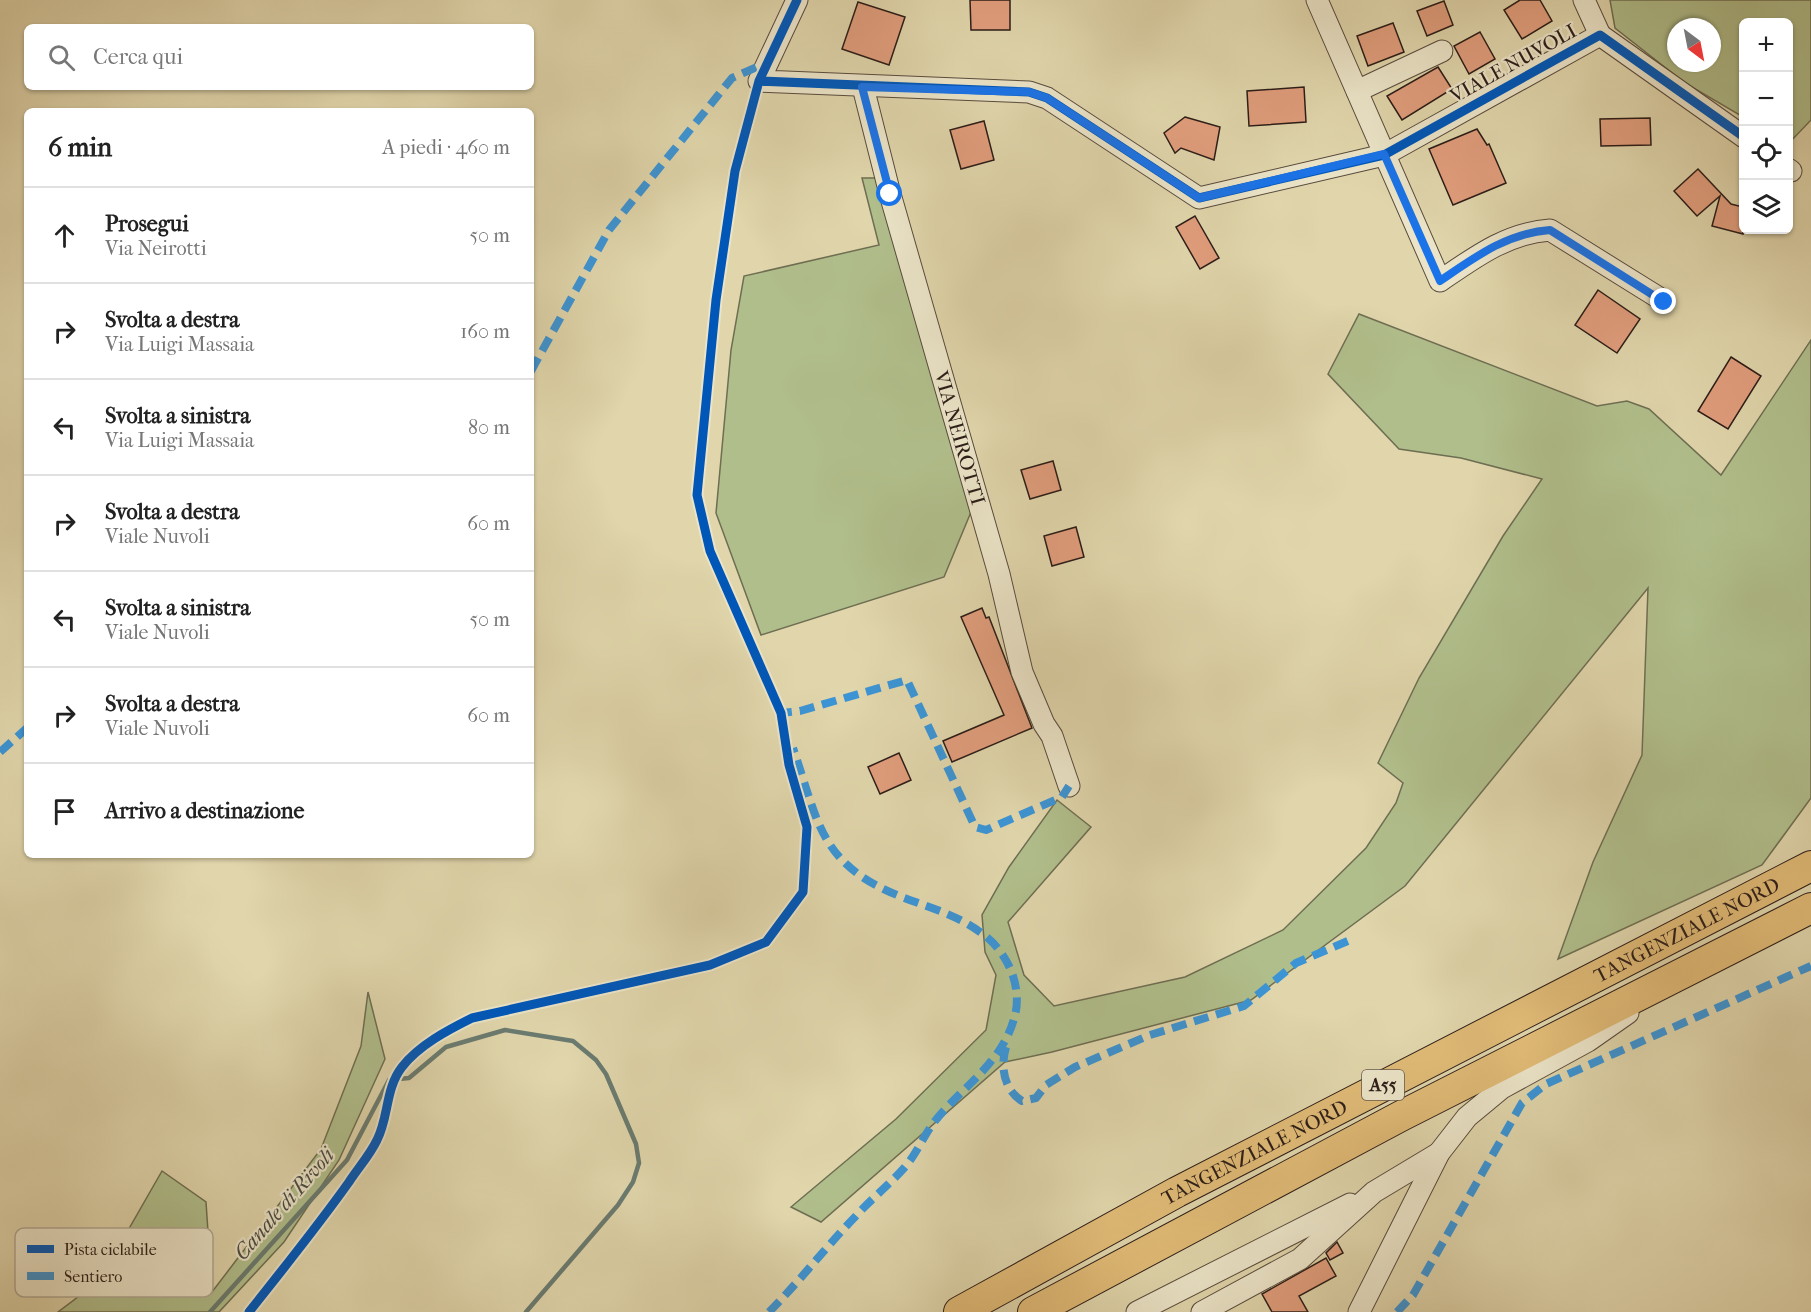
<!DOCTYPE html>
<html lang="it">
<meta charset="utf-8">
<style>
:root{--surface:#fff;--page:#f2f2f2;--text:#222;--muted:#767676;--line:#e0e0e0}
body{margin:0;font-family:"IM FELL French Canon",serif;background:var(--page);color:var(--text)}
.controls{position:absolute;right:18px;top:18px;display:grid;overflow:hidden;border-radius:9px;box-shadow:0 2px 4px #0004}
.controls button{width:54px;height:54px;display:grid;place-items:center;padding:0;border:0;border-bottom:2px solid var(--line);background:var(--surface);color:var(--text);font:30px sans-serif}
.compass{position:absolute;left:1667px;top:18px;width:54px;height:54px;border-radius:50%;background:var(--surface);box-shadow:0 2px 4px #0004;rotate:148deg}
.stop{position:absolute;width:18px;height:18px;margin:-14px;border:4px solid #1a73e8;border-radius:50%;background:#fff}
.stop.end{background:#1a73e8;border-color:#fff;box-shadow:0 2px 6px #0008}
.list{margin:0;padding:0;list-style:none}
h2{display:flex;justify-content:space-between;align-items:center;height:78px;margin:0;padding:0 24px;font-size:26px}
h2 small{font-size:20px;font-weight:400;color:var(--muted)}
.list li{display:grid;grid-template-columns:39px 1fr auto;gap:18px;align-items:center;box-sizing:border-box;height:96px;padding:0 24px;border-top:2px solid var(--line)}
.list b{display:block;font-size:22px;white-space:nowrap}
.list p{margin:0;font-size:20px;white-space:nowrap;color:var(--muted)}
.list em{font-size:20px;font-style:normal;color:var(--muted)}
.icon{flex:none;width:33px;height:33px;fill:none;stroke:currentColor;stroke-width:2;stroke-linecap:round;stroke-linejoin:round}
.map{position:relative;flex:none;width:1811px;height:1312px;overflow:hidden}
.search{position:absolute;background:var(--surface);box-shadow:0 2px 4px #0004;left:24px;top:24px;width:510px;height:66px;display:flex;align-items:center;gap:15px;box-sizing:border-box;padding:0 21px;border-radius:9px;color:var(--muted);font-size:22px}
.panel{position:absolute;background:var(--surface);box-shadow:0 2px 4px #0004;left:24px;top:108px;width:510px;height:750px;border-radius:9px}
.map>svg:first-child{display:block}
.green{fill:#b0be8b;stroke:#6e6e52;stroke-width:1.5;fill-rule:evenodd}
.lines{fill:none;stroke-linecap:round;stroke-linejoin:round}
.stream{stroke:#6a7b70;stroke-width:4.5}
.building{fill:#e09d7c;stroke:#2b1d18;stroke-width:1.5}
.minor-casing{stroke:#584b3d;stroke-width:23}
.highway-casing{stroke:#2b1d18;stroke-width:32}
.minor{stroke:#ebe4c8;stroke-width:21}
.highway{stroke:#e0ba76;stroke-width:30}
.quiet{stroke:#3c94d4;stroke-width:8;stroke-dasharray:15 8;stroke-linecap:butt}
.cycleway-casing{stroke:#ebe4c8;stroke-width:13}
.cycleway{stroke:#0057b8;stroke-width:9}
.route{stroke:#1a73e8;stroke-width:8}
.labels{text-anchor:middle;stroke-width:4.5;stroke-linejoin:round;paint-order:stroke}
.shield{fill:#ebe4c8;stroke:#65594d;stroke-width:1.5}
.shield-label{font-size:18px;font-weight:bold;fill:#2b1d18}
.street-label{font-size:20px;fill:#2b1d18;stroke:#ebe4c8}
.water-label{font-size:21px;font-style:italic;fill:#4a4c44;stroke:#ebe4c8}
.key{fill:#ebe4c8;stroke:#b1a893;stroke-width:1.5}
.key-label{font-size:16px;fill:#2b1d18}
</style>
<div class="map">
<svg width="1811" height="1312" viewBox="0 0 1811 1312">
<rect width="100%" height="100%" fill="#e0d5ab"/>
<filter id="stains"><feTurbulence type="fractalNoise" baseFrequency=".00333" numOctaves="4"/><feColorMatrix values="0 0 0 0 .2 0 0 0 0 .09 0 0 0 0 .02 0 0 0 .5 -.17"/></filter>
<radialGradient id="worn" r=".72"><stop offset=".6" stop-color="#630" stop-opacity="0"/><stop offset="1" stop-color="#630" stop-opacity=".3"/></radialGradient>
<path class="green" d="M1610,0H1811V120L1789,143L1788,22H1744L1743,117L1685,83L1615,28ZM1676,27H1712V63H1676Z
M862,178H878L971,512L944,577L761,635L716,513L731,350L744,276L879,245Z
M1359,314L1597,406L1627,401L1649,409L1721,475L1811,340V798L1762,865L1558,959L1593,862L1642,755L1648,588L1405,886L1251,1000L1052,1052L1005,1062L821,1222L791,1207L896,1119L986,1030L996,975L985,952L982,915L1009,867L1057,800L1091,827L1008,922L1024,975L1054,1006L1185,977L1283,930L1366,848L1396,803L1403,783L1378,763L1419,678L1503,536L1542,479L1461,458L1399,449L1328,374Z
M368,992L385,1059L339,1160L284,1242L219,1312H58L99,1281L162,1171L206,1202L212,1292L321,1149L361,1046Z"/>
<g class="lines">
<path class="stream" d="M210,1312L347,1160L389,1080L409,1078L446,1047L505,1030L573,1041L596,1060L606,1074L636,1144L639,1163L633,1182L618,1205L526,1312"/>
</g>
<path class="building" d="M970,0H1010V30H971Z
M1520,0H1540L1552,21L1522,39L1504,10Z
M1444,1L1453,25L1427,36L1417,11Z
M858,2L905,17L889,65L842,49Z
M1393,23L1404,52L1368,66L1357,36Z
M1480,32L1495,59L1469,74L1454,46Z
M1438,67L1452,89L1402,120L1387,96Z
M1304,87L1306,122L1249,126L1247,91Z
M1185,117L1220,127L1214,160L1181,148L1175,153L1164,133Z
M1650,118L1651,145L1601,146L1600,119Z
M984,121L994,160L961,169L950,130Z
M1477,129L1487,145L1489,144L1506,183L1453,205L1429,149Z
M1698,169L1731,204L1743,207V234L1712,226L1720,196L1697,216L1674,191Z
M1195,216L1219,258L1200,269L1176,227Z
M1598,290L1640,319L1617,353L1575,325Z
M1731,357L1761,376L1728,429L1698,411Z
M1053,461L1061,490L1030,499L1021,470Z
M1076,527L1084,557L1052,566L1044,536Z
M982,608L986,618L989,617L1032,728L952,762L943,741L1004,715L961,617Z
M899,753L911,780L880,794L868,767Z
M1337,1242L1343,1253L1330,1260L1326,1253Z
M1326,1258L1336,1276L1299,1296L1308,1312H1272L1262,1294Z"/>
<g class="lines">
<g class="minor-casing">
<g id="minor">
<path d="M797,0L759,81L1029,92L1047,98L1199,198L1384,155L1600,35L1744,137"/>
<path d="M1317,0L1440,281C1475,257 1507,233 1550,230L1664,301"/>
<path d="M1584,0L1600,35"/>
<path id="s1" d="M863,87L890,194L999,574L1022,672L1044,724L1052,736L1069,786"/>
<path d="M1357,91L1442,51"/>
<path d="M1788,169L1791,171"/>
<path d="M1137,1312L1350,1204"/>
<path d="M1202,1312L1300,1259L1374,1192L1439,1153"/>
<path d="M1359,1312L1439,1153L1467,1117L1502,1088L1588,1041L1628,1013"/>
</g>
</g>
<g class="highway-casing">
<g id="highway">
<path id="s2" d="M959,1312L1177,1192L1811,866"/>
<path d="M1033,1312L1401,1116L1811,908"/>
</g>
</g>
<use href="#minor" class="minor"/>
<use href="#highway" class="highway"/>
<path class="quiet" d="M531,371L609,230L732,78L768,62
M782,717L781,713L800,711L907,680L975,827L986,830L1062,797L1069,786
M0,752L27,728
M1006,1047C1000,1067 1004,1090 1022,1101L1036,1098L1046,1085L1075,1067L1150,1035L1244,1006L1296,963L1350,940
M769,1312C799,1282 825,1248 854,1218C870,1200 889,1185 905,1167C917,1153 924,1135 935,1121C963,1086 1001,1064 1014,1019C1024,987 1007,950 980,932C957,915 928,907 902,897C820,865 819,824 793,748
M1397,1312L1413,1295L1522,1103L1546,1084L1811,966"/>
<g class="cycleway-casing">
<path id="cycleway" d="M759,81L1029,92L1047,98L1199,198L1384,155L1600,35L1744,137
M249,1312C283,1269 317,1227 349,1182C358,1168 370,1155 377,1140C389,1117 385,1089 402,1067C419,1045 448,1030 472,1018L710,965L766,942L803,892L807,827L789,765L781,713L710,551L697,495L716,300L735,171L759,81L797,0"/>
</g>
<use href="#cycleway" class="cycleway"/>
</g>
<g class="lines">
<path class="route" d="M890,194L862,87L1029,92L1047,98L1199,198L1384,154L1440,281C1475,257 1507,233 1550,230L1664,302"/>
</g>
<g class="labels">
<rect class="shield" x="1362" y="1070" width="42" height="30" rx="4.5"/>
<g class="shield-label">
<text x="1383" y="1091">A55</text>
</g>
<g class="street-label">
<text transform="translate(1513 63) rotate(-29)" y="7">VIALE NUVOLI</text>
<text dy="7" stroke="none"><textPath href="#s1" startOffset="364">VIA NEIROTTI</textPath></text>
<text dy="7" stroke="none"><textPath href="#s2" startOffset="822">TANGENZIALE NORD</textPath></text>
<text dy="7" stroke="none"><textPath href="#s2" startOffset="336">TANGENZIALE NORD</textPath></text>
</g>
<g class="water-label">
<text transform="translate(284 1204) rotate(-49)" y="7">Canale di Rivoli</text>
</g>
</g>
<rect x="15" y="1228" width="198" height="69" rx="9" class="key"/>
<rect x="27" y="1245" width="27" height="8" fill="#0057b8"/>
<rect x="27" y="1272" width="27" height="8" fill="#3c94d4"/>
<g class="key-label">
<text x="64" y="1255">Pista ciclabile</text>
<text x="64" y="1282">Sentiero</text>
</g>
<rect width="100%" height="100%" filter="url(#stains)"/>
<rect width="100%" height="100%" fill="url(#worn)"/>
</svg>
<div class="controls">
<button>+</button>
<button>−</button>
<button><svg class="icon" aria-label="locate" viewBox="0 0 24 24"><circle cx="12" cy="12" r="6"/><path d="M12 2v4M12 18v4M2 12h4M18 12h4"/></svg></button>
<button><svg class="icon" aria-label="layers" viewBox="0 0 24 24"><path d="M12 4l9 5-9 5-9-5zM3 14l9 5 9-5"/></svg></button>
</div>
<svg class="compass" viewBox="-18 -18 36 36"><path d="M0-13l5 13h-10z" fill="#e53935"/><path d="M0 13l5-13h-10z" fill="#767676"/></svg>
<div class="stop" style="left:890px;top:194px"></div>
<div class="stop end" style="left:1664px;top:302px"></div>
<div class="search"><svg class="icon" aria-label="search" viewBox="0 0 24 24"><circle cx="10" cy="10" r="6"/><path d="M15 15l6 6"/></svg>Cerca qui</div>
<section class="panel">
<h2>6 min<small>A piedi · 460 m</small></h2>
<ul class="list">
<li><svg class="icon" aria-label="ahead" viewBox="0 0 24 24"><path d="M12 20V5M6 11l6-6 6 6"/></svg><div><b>Prosegui</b><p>Via Neirotti</p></div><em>50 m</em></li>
<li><svg class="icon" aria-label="right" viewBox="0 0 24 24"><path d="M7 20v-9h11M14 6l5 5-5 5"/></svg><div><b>Svolta a destra</b><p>Via Luigi Massaia</p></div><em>160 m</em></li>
<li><svg class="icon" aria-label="left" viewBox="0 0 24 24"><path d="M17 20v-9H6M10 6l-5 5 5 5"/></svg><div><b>Svolta a sinistra</b><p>Via Luigi Massaia</p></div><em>80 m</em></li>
<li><svg class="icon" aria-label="right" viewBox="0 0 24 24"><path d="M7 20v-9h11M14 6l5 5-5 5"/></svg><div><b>Svolta a destra</b><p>Viale Nuvoli</p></div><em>60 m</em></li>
<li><svg class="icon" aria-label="left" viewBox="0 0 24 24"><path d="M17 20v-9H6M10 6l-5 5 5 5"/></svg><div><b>Svolta a sinistra</b><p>Viale Nuvoli</p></div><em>50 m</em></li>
<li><svg class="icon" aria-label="right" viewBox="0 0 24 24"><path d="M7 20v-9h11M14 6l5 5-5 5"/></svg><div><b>Svolta a destra</b><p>Viale Nuvoli</p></div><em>60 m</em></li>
<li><svg class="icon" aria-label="arrive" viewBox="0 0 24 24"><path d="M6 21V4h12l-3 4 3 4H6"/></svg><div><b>Arrivo a destinazione</b></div></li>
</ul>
</section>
</div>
